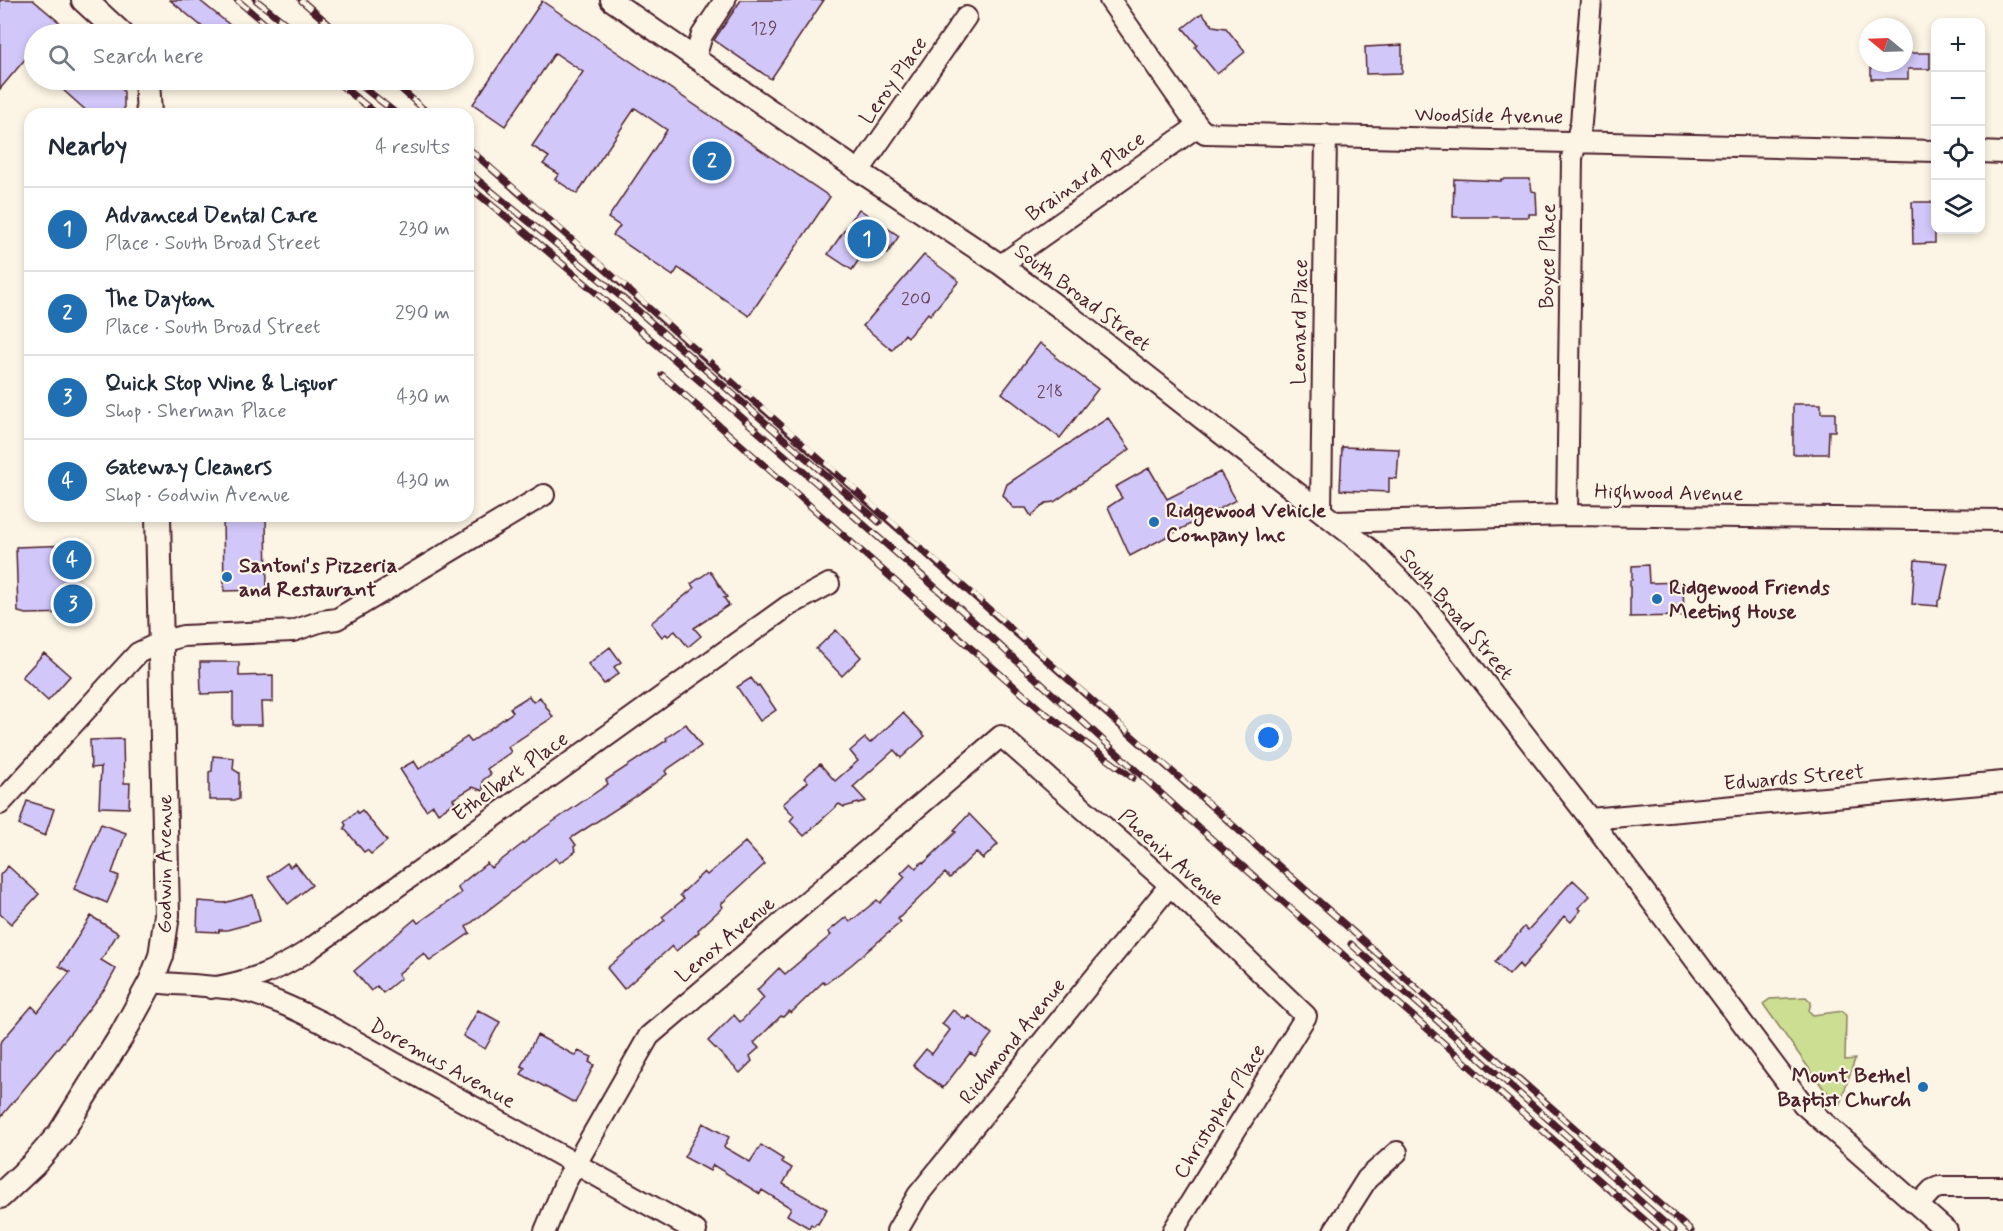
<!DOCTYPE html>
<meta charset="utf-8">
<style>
:root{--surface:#fff;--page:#f2f2f3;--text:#1f2937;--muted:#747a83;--line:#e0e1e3;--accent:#1f6fb2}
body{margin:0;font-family:Mynerve,sans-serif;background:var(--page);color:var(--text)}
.controls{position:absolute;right:18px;top:18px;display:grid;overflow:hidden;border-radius:12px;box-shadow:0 3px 9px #0003}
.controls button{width:54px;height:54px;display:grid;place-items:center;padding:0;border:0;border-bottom:2px solid var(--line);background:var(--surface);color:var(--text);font:30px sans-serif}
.compass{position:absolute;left:1859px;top:18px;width:54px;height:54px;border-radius:50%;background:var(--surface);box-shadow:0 3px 9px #0003;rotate:289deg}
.you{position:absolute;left:1269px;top:738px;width:21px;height:21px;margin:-15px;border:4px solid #fff;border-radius:50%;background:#1a73e8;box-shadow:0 0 0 9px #1a73e833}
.badge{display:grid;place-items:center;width:39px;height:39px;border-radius:50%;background:var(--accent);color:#fff;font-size:20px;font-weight:700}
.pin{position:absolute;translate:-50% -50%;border:3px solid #fff;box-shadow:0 2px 6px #0006}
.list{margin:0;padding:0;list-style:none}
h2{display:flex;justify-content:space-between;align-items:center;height:78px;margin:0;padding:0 24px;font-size:26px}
h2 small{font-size:20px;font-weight:400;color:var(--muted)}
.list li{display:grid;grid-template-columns:39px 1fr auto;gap:18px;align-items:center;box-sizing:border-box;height:84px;padding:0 24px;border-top:2px solid var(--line)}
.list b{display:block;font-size:22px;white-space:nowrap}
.list p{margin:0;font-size:20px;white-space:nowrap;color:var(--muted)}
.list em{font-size:20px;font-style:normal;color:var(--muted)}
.icon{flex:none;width:33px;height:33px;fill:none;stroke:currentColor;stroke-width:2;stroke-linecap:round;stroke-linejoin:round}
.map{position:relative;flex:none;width:2003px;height:1231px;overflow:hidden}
.search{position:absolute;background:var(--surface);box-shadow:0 3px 9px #0003;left:24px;top:24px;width:450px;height:66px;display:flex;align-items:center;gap:15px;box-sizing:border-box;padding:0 21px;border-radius:33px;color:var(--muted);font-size:22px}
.panel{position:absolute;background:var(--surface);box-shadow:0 3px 9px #0003;left:24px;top:108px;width:450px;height:414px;border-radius:18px}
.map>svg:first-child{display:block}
.green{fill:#ccde92;stroke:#8b7e5e;stroke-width:1.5}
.building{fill:#d2c7f9;stroke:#4a1f2b;stroke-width:1.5}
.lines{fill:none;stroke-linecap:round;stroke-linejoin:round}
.minor-casing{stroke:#4a1f2b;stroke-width:24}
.major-casing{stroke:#4a1f2b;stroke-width:28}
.minor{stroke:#fcf5e5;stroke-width:20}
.major{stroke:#fcf5e5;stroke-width:24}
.rail-casing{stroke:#4a1f2b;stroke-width:7}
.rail{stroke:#fcf5e5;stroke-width:4.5;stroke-dasharray:14;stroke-linecap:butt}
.poi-dot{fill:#1f6fb2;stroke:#fcf5e5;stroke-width:2}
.labels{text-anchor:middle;stroke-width:4.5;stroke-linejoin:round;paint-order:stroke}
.number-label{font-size:18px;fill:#6c495e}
.street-label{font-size:21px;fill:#4a1f2b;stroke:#fcf5e5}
.poi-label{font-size:21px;font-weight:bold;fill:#4a1f2b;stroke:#fcf5e5;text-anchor:start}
</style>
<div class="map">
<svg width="2003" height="1231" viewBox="0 0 2003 1231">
<rect width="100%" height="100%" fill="#fcf5e5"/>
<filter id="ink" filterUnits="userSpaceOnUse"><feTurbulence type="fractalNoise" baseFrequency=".0167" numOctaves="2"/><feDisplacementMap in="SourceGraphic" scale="12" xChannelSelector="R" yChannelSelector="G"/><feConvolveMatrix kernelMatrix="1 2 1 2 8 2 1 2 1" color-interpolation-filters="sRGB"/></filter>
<g filter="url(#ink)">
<path class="green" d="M1806,997L1811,1002L1809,1011L1813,1015L1843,1011L1846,1016L1845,1060L1855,1059L1840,1104L1823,1088L1763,1004L1770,999Z"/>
<path class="building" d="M0,0H33L73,34H34V65L26,58L0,89Z
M170,0H199L241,34H211Z
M741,0H824L771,79L714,40Z
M542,1L830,197L749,316L678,268L673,276L613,235L620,226L608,218L667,130L635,108L577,194L555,179L559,174L543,164L549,157L532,146L583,72L555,53L505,126L473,104Z
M1202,13L1213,26L1226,28L1245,52L1217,74L1195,47L1197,45L1183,28Z
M1402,45V73L1366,74L1365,47Z
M1904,53H1930V69H1908V79H1871V63H1904Z
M52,80H117L124,92V114H90Z
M1454,179L1501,181V179H1530L1532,191L1536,192L1537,214H1529V217H1453Z
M1912,202H1935V243L1913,244Z
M859,209L899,236L887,254L870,243L852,270L828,254Z
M924,255L959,281L930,315L928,313L908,337L905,334L892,350L863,326Z
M1040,343L1056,355L1055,357L1098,389L1060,438L1002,393Z
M1793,404H1821V413H1835V431H1829L1828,454H1793Z
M1108,418L1130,449L1054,502L1046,503L1031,516L1026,508H1013L1003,495L1007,484Z
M1342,447L1399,449L1397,479L1389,478V492L1340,490Z
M1149,468L1167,499L1220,472L1236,500L1130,556L1108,507L1122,498L1115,487Z
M223,516H266L267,590L224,591Z
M72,545L74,613L26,614L18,612L16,547Z
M1915,560L1948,563L1941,598L1938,601V606L1912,604Z
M1648,565L1649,583L1683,582L1684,616L1630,617V580H1632V566Z
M710,571L727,597L724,598L729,605L694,628L701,636L688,647L675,631L668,636L666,634L662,637L651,623L694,588L691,584Z
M836,630L861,657L842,676L816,649Z
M610,647L621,662L614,667L619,673L604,684L588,664Z
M44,653L70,676L48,701L22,677Z
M200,662H239V676L273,675V702H261L262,725H233V693L201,694Z
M751,678L757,686L759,685L776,710L760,721L737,687Z
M529,696L533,702L540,697L553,717L508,747L511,752L487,769L491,774L483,780V791L473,787L453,799L455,802L438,813L433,805L426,810L400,769L414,761L419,769L467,737L471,742L513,712L510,708Z
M903,713L925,736L901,758L894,750L853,787L866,801L844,807L839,804L804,836L790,821L794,816L783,804L808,782L804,778L820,764L835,781L858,761L850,751L865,738L870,743Z
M686,724L701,746L665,771L667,774L638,795L571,838L576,845L574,847L576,851L559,863L556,858L466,927L470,933L430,961L424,953L398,974L401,978L383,993L377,986L371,991L354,971L415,919L418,923L461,893L457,887L487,863L491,868L538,832L608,784L606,780L667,740L666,738Z
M123,739L124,783H130L129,808L99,807L101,767L91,768L90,740Z
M213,756L234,758L233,769L239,773V799L237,800H209V772L212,771Z
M27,801L54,809L45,836L19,825Z
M362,810L387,841L371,854L367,850L364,852L344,828L346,825L344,822L357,811L358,813Z
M969,814L998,844L983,859L976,852L950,878L945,873L898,919L901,922L851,965L825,984L823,982L791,1013L789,1011L783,1017L781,1016L754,1043L759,1048L750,1056L752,1061L740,1073L708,1041L734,1015L740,1022L764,998L757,990L779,968L785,974L831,935L828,932L846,917L850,922L877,900L880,903L905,877L901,873L911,863L916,868L922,862L924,863L956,832L954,830Z
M101,824L126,833L112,873L119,876L107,903L74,889Z
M745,842L765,864L721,904L723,907L698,930L699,932L676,951L672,946L624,989L607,968L665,920L662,917L684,899L680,895L704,872L707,875Z
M287,863L290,867L295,863L312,885L288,904L268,877Z
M8,866L39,894L11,924L0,914V875Z
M1573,880L1590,896L1578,908L1581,910L1571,922L1564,916L1540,946L1541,947L1522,968L1519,964L1509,975L1495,962L1524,927L1528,930Z
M253,895L260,921L227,930H219V932L197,931L198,901L224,903Z
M91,916L118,933L101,960L116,969L106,987L67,1037L0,1118V1043L32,1006L38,1012L70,972L59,966Z
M478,1010L500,1022L485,1049L463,1036Z
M953,1010L966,1020L969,1016L992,1034L975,1056L970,1053L943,1088L913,1065L926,1049L932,1054L950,1030L942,1024Z
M537,1035L576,1056L578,1051L592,1057L589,1062L594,1065L575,1103L521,1074L525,1068L521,1066Z
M703,1123L729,1137L724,1147L750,1162L761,1145L783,1159L782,1162L792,1168L783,1184L827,1209L818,1224L816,1223L814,1226L811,1224L809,1228L787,1215L791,1208L762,1190L760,1194L713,1165L710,1171L684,1157Z"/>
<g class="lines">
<g class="minor-casing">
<path id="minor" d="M611,0L859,171L1001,265L1064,311L1373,552L1425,606L1590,819L1803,1104L1947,1231
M1110,0L1198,126L1205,133L1936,151
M695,58L702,35L725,0
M1980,152L2003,153
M859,171L966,17
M1001,265L1198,126
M1321,510L1326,135
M1567,515L1572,158L1581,123L1591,0
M1335,522L1567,515L2003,520
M0,804L138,653L161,642L183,636L293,631L322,621L337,619L544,495
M1590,819L2003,782
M151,982C180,985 210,985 239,990C268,996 295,1009 321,1022L696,1231
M211,988C250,981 273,973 306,952L788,606L829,584
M1918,1205L1932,1190L1939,1187H2003
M545,1231L565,1183L649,1036L1001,736L1170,885L1306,1016L1173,1231
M897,1231L918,1195L1170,885
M1334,1231L1367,1179L1397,1152"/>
</g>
<g class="major-casing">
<path id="major" d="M84,0L121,34
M147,80L149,114
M0,1196L33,1165L60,1134L122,1035L151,982L161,956L167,915L158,516"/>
</g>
<use href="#minor" class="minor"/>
<use href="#major" class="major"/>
<g class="rail-casing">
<path id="rail" d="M237,0L277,34
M256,0L299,34
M301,0L340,34
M334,80L377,114
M354,80L397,114
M391,80L429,114
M468,148C878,506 1282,871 1691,1231
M468,172L636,309L879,522
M468,186L519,227L715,394L960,609L1189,819L1657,1231
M662,375L1041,710L1133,778
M1351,944L1674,1231"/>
</g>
<use href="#rail" class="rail"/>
</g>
</g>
<g class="poi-dot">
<circle cx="1154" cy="522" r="6"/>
<circle cx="227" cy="577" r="6"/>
<circle cx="1657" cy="599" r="6"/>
<circle cx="1923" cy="1087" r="6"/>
</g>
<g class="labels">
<g class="number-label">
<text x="764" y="34">129</text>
<text x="916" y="304">200</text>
<text x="1050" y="397">218</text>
</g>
<g class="street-label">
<text transform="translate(893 80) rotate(-55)" y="7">Leroy Place</text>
<text transform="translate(1489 115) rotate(1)" y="7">Woodside Avenue</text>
<text transform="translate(1085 176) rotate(-35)" y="7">Brainard Place</text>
<text transform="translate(1547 256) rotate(-89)" y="7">Boyce Place</text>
<text transform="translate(1083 297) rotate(37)" y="7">South Broad Street</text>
<text transform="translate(1299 322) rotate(-89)" y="7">Leonard Place</text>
<text transform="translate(1669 492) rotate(1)" y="7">Highwood Avenue</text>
<text transform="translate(1457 614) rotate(50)" y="7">South Broad Street</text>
<text transform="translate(510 776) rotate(-36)" y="7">Ethelbert Place</text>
<text transform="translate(1794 777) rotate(-5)" y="7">Edwards Street</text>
<text transform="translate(1172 857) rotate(42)" y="7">Phoenix Avenue</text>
<text transform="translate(164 864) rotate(-90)" y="7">Godwin Avenue</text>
<text transform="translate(725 939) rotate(-40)" y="7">Lenox Avenue</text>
<text transform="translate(1012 1041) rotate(-51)" y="7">Richmond Avenue</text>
<text transform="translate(443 1063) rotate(29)" y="7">Doremus Avenue</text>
<text transform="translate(1219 1111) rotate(-58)" y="7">Christopher Place</text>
</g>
<g class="poi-label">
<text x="1166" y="517">Ridgewood Vehicle<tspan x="1166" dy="24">Company Inc</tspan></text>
<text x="239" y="572">Santoni's Pizzeria<tspan x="239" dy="24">and Restaurant</tspan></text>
<text x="1669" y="594">Ridgewood Friends<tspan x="1669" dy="24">Meeting House</tspan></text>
<text x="1911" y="1082" text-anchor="end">Mount Bethel<tspan x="1911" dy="24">Baptist Church</tspan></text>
</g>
</g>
</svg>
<div class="controls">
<button>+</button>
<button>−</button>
<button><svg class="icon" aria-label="locate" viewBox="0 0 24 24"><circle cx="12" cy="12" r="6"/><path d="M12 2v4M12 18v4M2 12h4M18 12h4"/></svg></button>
<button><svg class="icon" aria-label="layers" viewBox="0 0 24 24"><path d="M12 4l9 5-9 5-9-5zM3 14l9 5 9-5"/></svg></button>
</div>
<svg class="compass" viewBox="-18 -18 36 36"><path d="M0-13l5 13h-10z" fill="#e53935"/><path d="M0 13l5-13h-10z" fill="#747a83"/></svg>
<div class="you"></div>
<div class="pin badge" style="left:867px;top:239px">1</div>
<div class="pin badge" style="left:712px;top:161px">2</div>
<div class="pin badge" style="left:73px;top:604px">3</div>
<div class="pin badge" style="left:72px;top:560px">4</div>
<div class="search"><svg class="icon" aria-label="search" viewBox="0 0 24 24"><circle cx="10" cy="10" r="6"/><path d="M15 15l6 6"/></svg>Search here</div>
<section class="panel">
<h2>Nearby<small>4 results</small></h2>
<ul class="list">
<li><span class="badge">1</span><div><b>Advanced Dental Care</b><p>Place · South Broad Street</p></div><em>230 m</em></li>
<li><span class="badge">2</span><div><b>The Dayton</b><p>Place · South Broad Street</p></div><em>290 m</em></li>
<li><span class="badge">3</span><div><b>Quick Stop Wine &amp; Liquor</b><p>Shop · Sherman Place</p></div><em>430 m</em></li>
<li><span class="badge">4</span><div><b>Gateway Cleaners</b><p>Shop · Godwin Avenue</p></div><em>430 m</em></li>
</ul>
</section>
</div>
